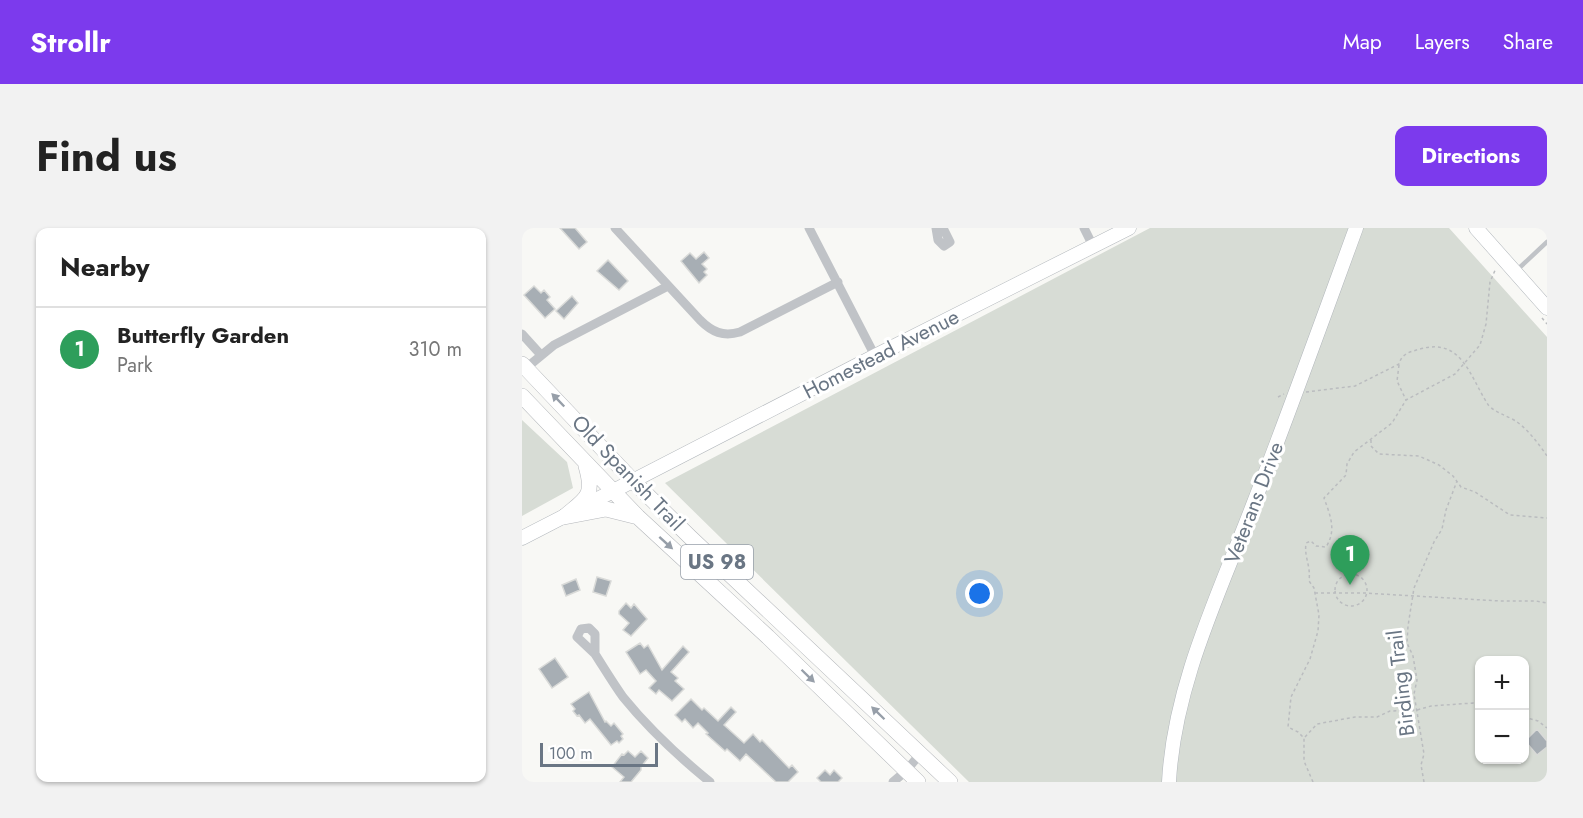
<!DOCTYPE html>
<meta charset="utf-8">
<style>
:root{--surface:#fff;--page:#f2f2f2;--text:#222;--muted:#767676;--line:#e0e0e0;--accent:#7c3aed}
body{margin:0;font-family:Jost,sans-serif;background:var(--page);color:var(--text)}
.controls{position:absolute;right:18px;bottom:18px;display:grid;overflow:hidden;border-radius:12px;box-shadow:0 2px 4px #0004}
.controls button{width:54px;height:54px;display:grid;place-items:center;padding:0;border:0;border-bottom:2px solid var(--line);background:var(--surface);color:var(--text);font:30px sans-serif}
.scale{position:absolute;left:18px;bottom:15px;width:118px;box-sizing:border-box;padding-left:6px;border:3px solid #6a7684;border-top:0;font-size:16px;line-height:21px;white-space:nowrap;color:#6a7684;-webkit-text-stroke:4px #fff;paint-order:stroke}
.you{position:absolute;left:458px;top:366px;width:21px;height:21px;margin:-15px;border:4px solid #fff;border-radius:50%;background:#1a73e8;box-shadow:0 0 0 9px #1a73e833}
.badge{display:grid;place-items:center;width:39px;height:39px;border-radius:50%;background:var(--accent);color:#fff;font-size:20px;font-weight:700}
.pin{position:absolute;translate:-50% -50px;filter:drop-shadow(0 2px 3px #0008)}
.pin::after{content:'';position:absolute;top:32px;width:21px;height:18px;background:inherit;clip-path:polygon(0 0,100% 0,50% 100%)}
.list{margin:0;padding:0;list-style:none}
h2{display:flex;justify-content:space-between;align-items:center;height:78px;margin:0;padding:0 24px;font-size:26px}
h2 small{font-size:20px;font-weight:400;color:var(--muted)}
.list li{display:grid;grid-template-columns:39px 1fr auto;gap:18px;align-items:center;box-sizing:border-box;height:84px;padding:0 24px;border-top:2px solid var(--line)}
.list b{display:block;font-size:22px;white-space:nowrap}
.list p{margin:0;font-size:20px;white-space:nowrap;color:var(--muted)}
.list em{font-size:20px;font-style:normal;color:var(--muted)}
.map{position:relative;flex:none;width:1025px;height:554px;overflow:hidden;border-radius:12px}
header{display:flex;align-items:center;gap:36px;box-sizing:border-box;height:84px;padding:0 30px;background:var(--accent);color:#fff}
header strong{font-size:28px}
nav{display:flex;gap:33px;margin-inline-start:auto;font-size:21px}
.intro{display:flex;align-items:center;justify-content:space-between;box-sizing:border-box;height:144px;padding:0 36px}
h1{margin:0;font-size:42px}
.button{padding:15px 27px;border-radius:12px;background:var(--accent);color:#fff;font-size:21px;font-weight:700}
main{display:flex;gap:36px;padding:0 36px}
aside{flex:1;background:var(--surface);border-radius:12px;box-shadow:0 2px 4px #0004}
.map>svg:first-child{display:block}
.green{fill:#d7dcd5;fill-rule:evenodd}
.building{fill:#a7aeb4;stroke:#d9dad8;stroke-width:1.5}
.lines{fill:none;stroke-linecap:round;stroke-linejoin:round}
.secondary-casing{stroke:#b2b7bc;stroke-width:15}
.primary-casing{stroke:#b4b7bb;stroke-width:16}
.path{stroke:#babcbf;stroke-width:1.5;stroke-dasharray:3 3;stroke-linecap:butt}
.lane{stroke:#c0c3c7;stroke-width:4.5}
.street{stroke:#c0c3c7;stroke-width:9}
.secondary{stroke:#fff;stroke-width:14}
.primary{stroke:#fff;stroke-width:15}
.oneway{fill:#979fa9}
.labels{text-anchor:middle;stroke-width:6;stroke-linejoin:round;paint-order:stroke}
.shield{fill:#fff;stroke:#979fa9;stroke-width:1.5}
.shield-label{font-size:20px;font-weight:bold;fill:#6a7684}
.street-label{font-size:21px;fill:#6a7684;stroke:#fff}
</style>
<header>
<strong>Strollr</strong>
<nav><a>Map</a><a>Layers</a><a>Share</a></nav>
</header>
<div class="intro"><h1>Find us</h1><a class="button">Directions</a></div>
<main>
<aside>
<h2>Nearby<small></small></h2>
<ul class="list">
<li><span class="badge" style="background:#2e9e5b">1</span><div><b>Butterfly Garden</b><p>Park</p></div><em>310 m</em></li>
</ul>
</aside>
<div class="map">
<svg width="1025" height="554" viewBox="0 0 1025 554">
<rect width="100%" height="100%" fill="#f8f8f5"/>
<path class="green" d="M628,0H927L1025,109V554H447L143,255ZM957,433H1002V532H957Z
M0,192L45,234L51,260L0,288Z"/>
<path class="building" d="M38,0H53L65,14L57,21Z
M182,24L187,30L180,36L185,41L182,44L185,47L177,55L159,33L168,25L174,31Z
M86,32L106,53L97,62L75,43Z
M12,58L19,65L22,62L28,69L25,72L33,81L23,90L2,67Z
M50,68L56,75L42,91L34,83Z
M75,349L89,353L84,368L71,364Z
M54,351L58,362L44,368L40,357Z
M104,375L109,380L112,376L125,391L109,408L101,402L107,395L97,386V383Z
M118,415L122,420L126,417L140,442L161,418L167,424L149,444L156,450L153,453L162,461L150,473L137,462L134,466L127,460L134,453L124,442L118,446L104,424Z
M33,430L46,449L30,460L17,441Z
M67,464L83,494L84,493L89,498L92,495L101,506L99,508L101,511L97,515L95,513L89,517L68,491L63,495L57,487L55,488L51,483L53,481L49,476Z
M169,471L180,482L182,480L196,493L209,479L214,484L202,497L222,515L231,506L238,514L240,512L267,540L270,537L276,544L266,554H254L224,526L218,533L205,521L203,523L184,506L186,505L176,495L171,500L163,491L160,494L153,487Z
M1015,501L1025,513V519L1015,527L1003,513Z
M106,523L113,529L119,523L126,530L119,539V542L109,554H98L102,549L90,539L100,526L102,527Z
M303,542L308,547L312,542L320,550L316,554H299L295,550Z"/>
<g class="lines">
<g class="secondary-casing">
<path id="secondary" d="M954,0L1025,80
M0,310L353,128L607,0
M647,554C652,457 697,366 731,277C767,185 800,93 834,0"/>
</g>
<g class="primary-casing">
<path id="primary" d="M0,136L111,253L168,309L428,554
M0,168L116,289L246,409L396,554
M42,289L84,281L112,288
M42,289C64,270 73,269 64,238"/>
</g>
<path class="path" d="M1020,90L1025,96
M877,137L875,153L884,172
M784,164L833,158L877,136C880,125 888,124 898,121C941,109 948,150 967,178C975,185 983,187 992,192C1005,200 1017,216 1025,228
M756,169L762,166
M849,212V218L857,226L897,228L917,237L931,248L939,259L953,264L988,287L1025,290
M813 362a16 16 0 1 1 32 0a16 16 0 1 1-32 0Z
M793,365H842L978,373H1014L1025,375
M1002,489L1016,493L1025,500
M783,509L795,496L833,489H855L868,483L895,482L909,478L951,475L957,477
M791,554L782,533V510L776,504L766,499L769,469L788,431L796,403L797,387L792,360L787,353C789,337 782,330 784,315L789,313L794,318L804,319C815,302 808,287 802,270L824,247L825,236L832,224L870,195L884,172L933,146L958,117L964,96L968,54L974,40
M902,554L899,537L902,526L892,466L895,452L891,428L885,415L886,398L892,360L912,314L920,301L924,282L935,253
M1021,554L1025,550"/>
<path class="lane" d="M995,42L1025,14"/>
<path class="street" d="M93,0L178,92C190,104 201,109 218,104L316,54
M287,0L353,128
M414,0L416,12L422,18L428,14L421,0
M562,0L571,18
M0,106L19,127
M4,140L32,117L146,58
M67,400L73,406V426L55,409L59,401Z
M73,426C82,440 91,455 101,469C127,501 156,528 188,554
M371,554L384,543L398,526"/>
<use href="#secondary" class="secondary"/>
<use href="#primary" class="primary"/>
</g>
<defs><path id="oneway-solid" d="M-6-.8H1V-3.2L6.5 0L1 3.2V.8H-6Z" transform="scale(1.5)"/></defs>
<g class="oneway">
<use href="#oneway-solid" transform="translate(36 172) rotate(-134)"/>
<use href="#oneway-solid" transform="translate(144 315) rotate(42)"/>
<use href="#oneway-solid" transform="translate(286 448) rotate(44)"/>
<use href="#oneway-solid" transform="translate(356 485) rotate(-136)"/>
</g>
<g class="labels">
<rect class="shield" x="159" y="317" width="72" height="34" rx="4.5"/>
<g class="shield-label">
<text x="195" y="341">US 98</text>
</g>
<g class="street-label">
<text transform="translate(359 126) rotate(-27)" y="7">Homestead Avenue</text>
<text transform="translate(106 245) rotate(46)" y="7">Old Spanish Trail</text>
<text transform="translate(732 275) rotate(-69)" y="7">Veterans Drive</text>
<text transform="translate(879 455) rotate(-97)" y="7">Birding Trail</text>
</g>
</g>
</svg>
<div class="controls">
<button>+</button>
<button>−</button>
</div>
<div class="scale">100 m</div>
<div class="you"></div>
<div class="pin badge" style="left:828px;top:357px;background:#2e9e5b">1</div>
</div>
</main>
